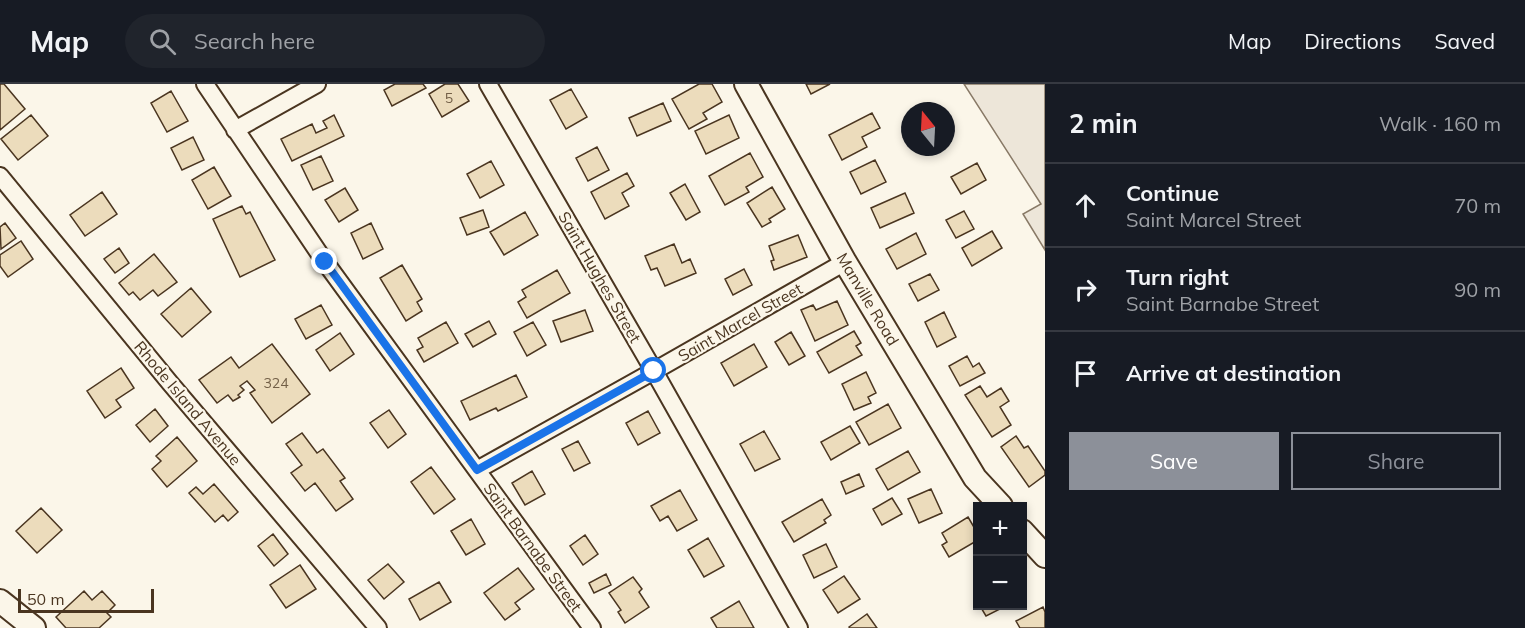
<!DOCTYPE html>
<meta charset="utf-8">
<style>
:root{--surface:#171b24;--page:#20242c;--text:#f1f3f6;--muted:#9ea1a6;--line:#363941;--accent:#8c9099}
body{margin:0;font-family:Mulish,sans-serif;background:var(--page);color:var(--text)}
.controls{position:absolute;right:18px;bottom:18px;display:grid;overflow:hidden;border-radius:0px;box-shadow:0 3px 9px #0003}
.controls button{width:54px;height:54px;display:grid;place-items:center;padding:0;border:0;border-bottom:2px solid var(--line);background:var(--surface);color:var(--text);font:30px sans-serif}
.compass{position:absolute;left:901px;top:18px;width:54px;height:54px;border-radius:50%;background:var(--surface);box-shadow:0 3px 9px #0003;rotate:342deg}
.scale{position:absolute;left:18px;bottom:15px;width:136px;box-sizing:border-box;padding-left:6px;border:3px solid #4a3520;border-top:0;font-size:16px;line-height:21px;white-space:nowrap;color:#4a3520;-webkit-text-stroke:4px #fbf6e9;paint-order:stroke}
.stop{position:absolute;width:18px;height:18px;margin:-14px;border:4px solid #1a73e8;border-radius:50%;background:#fff}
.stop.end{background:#1a73e8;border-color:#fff;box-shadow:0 2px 6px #0008}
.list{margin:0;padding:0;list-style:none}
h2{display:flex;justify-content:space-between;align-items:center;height:78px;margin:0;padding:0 24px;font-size:26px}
h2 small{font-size:20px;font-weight:400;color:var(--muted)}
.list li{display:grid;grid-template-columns:39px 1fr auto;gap:18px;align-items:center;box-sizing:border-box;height:84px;padding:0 24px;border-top:2px solid var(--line)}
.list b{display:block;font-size:22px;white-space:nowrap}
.list p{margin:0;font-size:20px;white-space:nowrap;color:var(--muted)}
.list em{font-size:20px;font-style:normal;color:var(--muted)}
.actions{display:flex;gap:12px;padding:18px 24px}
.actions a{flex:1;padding:14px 0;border:2px solid var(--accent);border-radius:0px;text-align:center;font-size:21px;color:var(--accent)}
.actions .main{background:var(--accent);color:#fff}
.icon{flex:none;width:33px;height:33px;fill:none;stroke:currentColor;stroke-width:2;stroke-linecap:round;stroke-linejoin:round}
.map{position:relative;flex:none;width:1045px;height:544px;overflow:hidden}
header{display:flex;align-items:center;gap:36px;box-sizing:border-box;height:84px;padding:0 30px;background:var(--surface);border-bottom:2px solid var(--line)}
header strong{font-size:28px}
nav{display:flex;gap:33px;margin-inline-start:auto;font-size:21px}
.search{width:420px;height:54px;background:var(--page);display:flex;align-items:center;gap:15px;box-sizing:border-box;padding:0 21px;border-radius:33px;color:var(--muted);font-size:22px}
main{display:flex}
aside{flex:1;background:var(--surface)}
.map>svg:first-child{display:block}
.green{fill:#ede6d9;stroke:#887966;stroke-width:1.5}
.building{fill:#ecdcbc;stroke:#4a3520;stroke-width:1.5}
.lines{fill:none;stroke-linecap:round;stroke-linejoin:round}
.street-casing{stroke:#4a3520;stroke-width:20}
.secondary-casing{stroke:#4a3520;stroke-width:26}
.street{stroke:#fbf6e9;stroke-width:16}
.secondary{stroke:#fbf6e9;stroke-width:22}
.route{stroke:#1a73e8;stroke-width:8}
.labels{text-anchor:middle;stroke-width:4.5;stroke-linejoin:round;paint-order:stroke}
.number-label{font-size:14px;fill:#725f47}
.street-label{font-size:16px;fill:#4a3520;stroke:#fbf6e9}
</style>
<header>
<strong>Map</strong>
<div class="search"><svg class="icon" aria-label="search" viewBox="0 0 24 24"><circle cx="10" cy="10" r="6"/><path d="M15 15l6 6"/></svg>Search here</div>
<nav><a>Map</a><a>Directions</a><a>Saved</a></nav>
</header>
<main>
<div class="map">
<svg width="1045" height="544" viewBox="0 0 1045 544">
<rect width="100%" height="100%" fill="#fbf6e9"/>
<path class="green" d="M964,0H1045V166L1023,130L1041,120Z"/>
<path class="building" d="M0,0H4L25,25L0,46Z
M395,0H423L426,4L392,22L384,6Z
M445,0H458L469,17L442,33L429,10Z
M699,0H712L722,18L703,29L707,35L689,45L672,15Z
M806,0H830L811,10Z
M571,5L587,33L566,45L550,16Z
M171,7L188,37L167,48L151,19Z
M663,19L671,37L637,52L629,34Z
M872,29L880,44L862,53L867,63L842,76L829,51Z
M31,31L48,52L18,76L1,55Z
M334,31L344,52L292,77L281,55L312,40L316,49L327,44L323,37Z
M729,31L739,54L706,70L695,47Z
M193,53L204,76L182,86L171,64Z
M597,63L609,86L588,97L576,74Z
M750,69L763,93L746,103L749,108L725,121L709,92Z
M321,72L333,97L313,106L301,81Z
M875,76L886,98L861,110L850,88Z
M491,77L504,101L480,114L467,90Z
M977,79L986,96L961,110L951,93Z
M214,83L231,112L208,125L192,96Z
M627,89L634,102L622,109L629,122L605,135L591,108Z
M685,100L700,128L686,136L670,109Z
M772,103L785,125L769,135L771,138L762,143L747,119Z
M345,104L358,126L339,138L325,116Z
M102,108L117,130L85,152L70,131Z
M905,109L914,129L880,144L871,124Z
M242,122L246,130L250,128L275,176L240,193L213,135Z
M483,126L489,143L467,151L460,134Z
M964,127L974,145L956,154L946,136Z
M525,128L538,151L504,171L490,148Z
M5,139L16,154L1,165L0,143Z
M371,139L383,165L363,175L351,149Z
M992,147L1002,164L972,182L962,164Z
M916,149L926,170L897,185L886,165Z
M798,151L807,173L774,186L771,177L774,176L769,162Z
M21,157L33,175L8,193L0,182V171Z
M674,160L682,179L690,175L696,189L665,202L657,184L651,186L645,172Z
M119,164L129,179L115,189L104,175Z
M154,170L177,198L158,212L153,206L140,216L133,208L129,211L119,199Z
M402,181L422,215L417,218L422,227L406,237L380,194Z
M744,185L752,201L733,211L725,195Z
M557,186L570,209L527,234L518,218L526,213L522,206Z
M930,190L939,206L918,217L909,200Z
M191,204L211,228L182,253L161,230Z
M837,217L848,241L815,257L801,226L813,221L816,226Z
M321,221L332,241L306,255L295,235Z
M585,226L593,247L561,258L553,237Z
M944,228L956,253L937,263L925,238Z
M489,237L496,250L473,263L465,250Z
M446,238L458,259L424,278L417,266L423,263L418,254Z
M533,238L546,261L527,272L514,248Z
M854,247L861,259L856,262L862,271L829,289L817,268Z
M791,248L805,272L789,281L775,258Z
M340,249L354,270L330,287L316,266Z
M272,260L310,310L272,339L250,309L255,306L247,297L240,302L244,306L238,311L240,313L233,317L228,311L217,319L199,296L231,273L239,284Z
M754,260L767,283L734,302L721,279Z
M967,272L973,283L979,279L985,289L960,302L949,282Z
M121,284L134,304L116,316L121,323L105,334L87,307Z
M866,288L876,309L868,313L871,319L854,326L842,300Z
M516,291L527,313L498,327L496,324L470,336L461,317Z
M980,302L987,313L1001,304L1009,317L1000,323L1011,341L992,353L965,311Z
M888,320L901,344L869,361L856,338Z
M155,325L168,342L150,358L136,341Z
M389,326L406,350L388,364L370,339Z
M648,327L660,349L638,361L626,339Z
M850,342L860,359L831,376L821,358Z
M764,347L780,375L755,387L740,360Z
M302,349L317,369L323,365L345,394L340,397L353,415L336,427L315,399L305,407L291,389L302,381L286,360Z
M1016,352L1024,364L1028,362L1045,387V391L1029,403L1001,363Z
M177,353L197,377L167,403L152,385L161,377L156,372Z
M578,357L590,379L574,387L562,365Z
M908,367L920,388L888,406L876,385Z
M431,383L455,415L434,430L411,398Z
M532,387L545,410L525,421L512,399Z
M859,390L864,402L846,410L841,398Z
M214,400L238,428L228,437L223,431L215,438L189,409L196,403L203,410Z
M931,405L942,429L919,439L908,415Z
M680,406L697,436L677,447L668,432L660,437L651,422Z
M892,414L902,430L882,441L873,425Z
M822,415L831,431L824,436L826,439L794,458L782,438Z
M41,424L62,446L37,469L16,447Z
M968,433L978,450V456L949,473L942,461L947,458L942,449Z
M471,435L485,460L466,471L451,447Z
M273,450L288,470L274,482L258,462Z
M585,451L598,470L583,481L570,462Z
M708,454L724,482L704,493L688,466Z
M826,460L837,483L814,494L803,471Z
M388,480L404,498L384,515L368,496Z
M300,481L316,505L286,524L270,501Z
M518,484L534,505L515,519L520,525L505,536L484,509Z
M606,490L611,501L594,509L589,499Z
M844,492L860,515L838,529L823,506Z
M633,493L642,505L639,508L649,523L625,539L618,528L621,526L609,509Z
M439,498L451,518L420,536L409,515Z
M84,507L92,516L102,507L115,521L107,529L111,533L99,544H66L56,533Z
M739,517L754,544H717L711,534Z
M980,522H1001L1002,524L986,532Z
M1043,523L1045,528V544H1020L1016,537Z
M867,530L877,544H850L849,543Z"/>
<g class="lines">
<g class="street-casing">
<path id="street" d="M205,0L325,178L592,544
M488,0L654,287L799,544
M235,46L317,0
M0,92L170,299L378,544
M477,386L654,287L845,178"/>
</g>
<g class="secondary-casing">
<path id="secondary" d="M746,0L845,178L975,394L1001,422
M1022,447L1045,472
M0,517L34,544"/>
</g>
<use href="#street" class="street"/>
<use href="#secondary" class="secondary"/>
</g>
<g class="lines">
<path class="route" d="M325,178L477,386L654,287"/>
</g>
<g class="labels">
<g class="number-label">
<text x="449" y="19">5</text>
<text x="276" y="304">324</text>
</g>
<g class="street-label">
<text transform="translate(600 193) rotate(60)" y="6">Saint Hughes Street</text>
<text transform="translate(868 215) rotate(59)" y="6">Manville Road</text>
<text transform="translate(740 238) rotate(-30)" y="6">Saint Marcel Street</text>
<text transform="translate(188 319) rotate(50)" y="6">Rhode Island Avenue</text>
<text transform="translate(533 463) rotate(54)" y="6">Saint Barnabe Street</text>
</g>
</g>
</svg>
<div class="controls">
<button>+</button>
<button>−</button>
</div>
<svg class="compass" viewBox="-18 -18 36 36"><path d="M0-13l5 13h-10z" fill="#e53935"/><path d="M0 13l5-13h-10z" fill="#9ea1a6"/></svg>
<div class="scale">50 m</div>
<div class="stop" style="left:654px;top:287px"></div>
<div class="stop end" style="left:325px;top:178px"></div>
</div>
<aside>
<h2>2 min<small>Walk · 160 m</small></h2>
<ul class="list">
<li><svg class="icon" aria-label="ahead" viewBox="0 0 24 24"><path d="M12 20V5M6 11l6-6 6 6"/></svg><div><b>Continue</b><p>Saint Marcel Street</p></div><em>70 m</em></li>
<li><svg class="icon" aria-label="right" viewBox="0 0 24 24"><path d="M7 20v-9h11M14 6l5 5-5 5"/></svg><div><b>Turn right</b><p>Saint Barnabe Street</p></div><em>90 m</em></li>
<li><svg class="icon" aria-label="arrive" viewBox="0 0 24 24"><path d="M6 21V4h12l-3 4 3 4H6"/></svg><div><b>Arrive at destination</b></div></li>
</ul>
<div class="actions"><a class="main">Save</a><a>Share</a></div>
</aside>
</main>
